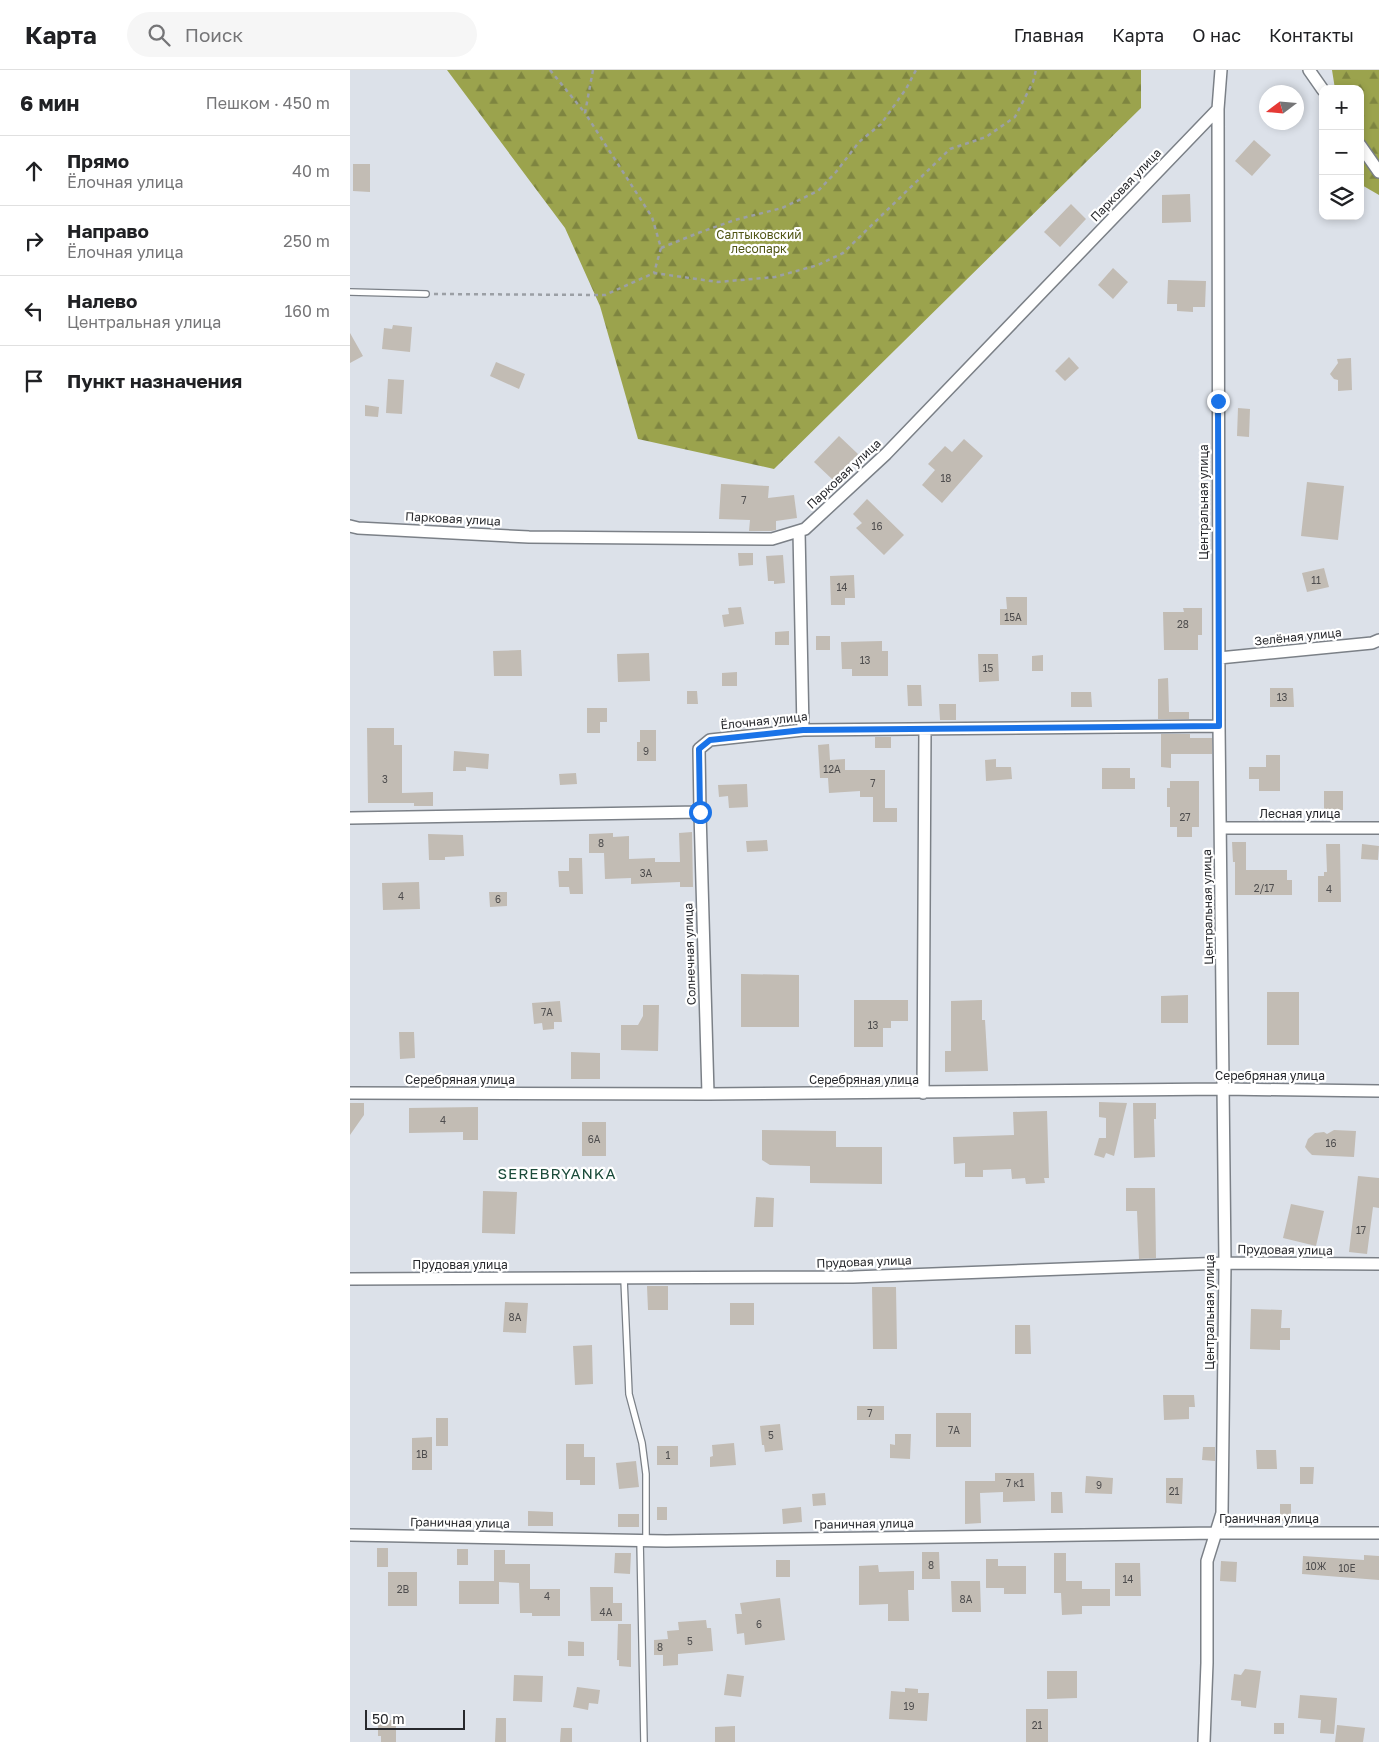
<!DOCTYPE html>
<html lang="ru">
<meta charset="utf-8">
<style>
:root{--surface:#fff;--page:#f6f6f6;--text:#202124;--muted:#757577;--line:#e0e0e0}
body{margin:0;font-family:"Golos Text",sans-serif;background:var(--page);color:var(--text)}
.controls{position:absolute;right:15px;top:15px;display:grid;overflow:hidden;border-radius:10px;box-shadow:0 2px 8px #0003}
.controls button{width:45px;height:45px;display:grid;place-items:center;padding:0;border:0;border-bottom:1px solid var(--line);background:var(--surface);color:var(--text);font:25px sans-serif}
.compass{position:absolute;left:909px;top:15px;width:45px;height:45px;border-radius:50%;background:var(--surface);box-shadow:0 2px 8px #0003;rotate:254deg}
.scale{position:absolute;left:15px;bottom:12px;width:100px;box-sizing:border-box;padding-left:5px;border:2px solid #27282c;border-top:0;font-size:14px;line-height:18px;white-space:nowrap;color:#27282c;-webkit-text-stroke:4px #fff;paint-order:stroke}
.stop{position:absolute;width:15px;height:15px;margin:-11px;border:4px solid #1a73e8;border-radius:50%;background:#fff}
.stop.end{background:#1a73e8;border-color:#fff;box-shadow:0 1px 5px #0008}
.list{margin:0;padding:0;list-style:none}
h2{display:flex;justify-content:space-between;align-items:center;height:65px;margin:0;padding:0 20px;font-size:21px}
h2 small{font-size:16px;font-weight:400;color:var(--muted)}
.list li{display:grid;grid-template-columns:32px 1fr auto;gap:15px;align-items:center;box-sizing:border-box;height:70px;padding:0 20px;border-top:1px solid var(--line)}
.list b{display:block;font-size:19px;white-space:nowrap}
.list p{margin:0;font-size:16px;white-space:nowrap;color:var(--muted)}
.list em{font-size:16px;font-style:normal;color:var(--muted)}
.icon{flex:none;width:28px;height:28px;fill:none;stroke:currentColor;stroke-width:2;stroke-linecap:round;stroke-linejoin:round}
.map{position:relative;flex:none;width:1029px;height:1672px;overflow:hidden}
header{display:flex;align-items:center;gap:30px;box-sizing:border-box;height:70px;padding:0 25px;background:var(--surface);border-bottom:1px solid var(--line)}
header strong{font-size:24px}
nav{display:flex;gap:28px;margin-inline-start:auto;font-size:18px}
.search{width:350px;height:45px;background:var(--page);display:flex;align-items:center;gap:12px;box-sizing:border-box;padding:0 18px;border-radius:28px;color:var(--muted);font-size:19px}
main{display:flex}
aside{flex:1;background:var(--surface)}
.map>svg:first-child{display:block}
.forest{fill:url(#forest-firs)}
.building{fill:#c2bcb4}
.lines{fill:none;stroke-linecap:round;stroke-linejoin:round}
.service-casing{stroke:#7b8087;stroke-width:8}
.minor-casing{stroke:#7b8087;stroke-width:14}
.path{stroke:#9b9fa5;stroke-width:2.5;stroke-dasharray:4 4;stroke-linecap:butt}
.service{stroke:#fff;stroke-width:5.5}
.minor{stroke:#fff;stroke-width:11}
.route{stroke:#1a73e8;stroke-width:6}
.labels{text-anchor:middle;stroke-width:4.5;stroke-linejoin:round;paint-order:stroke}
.number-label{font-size:10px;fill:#4e4d4e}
.street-label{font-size:12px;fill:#27282c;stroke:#fff}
.park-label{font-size:12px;fill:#515616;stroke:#fff}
.quarter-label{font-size:15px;letter-spacing:1px;fill:#1b4b3a;stroke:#fff}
</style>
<header>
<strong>Карта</strong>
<div class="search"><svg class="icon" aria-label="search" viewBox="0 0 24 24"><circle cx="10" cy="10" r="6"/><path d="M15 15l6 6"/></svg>Поиск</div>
<nav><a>Главная</a><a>Карта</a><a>О нас</a><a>Контакты</a></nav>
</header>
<main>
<aside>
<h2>6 мин<small>Пешком · 450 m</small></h2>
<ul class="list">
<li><svg class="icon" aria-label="ahead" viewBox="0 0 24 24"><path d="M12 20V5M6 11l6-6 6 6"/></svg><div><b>Прямо</b><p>Ёлочная улица</p></div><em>40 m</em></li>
<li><svg class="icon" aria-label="right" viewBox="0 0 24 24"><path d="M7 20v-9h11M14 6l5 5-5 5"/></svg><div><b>Направо</b><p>Ёлочная улица</p></div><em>250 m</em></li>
<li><svg class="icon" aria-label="left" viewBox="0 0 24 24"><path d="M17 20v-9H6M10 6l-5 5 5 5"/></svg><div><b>Налево</b><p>Центральная улица</p></div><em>160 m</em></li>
<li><svg class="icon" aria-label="arrive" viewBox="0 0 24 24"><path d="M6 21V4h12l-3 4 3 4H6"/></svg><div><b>Пункт назначения</b></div></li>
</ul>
</aside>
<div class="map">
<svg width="1029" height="1672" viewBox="0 0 1029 1672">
<defs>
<pattern id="forest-firs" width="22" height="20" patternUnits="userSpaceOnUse" patternTransform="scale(1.25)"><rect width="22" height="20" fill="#9ba34d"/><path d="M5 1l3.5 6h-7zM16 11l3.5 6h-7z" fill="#7e8540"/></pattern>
</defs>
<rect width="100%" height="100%" fill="#dce1e9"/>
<path class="forest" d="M97,0H791V38L424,399L288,369L250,236L215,158Z
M982,0H1029V125L1010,114V19H985Z"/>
<path class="building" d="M904,70L921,85L902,106L885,91Z
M3,94H20V122L3,121Z
M840,124L841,152L812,153V125Z
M721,134L736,149L710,177L694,162Z
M763,198L778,212L763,229L748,215Z
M818,210L856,211L855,237H843V242L827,241V234H817Z
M43,255L62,257L60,282L32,279L34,258L42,259Z
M0,263L13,286L0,293Z
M719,287L729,298L715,311L705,301Z
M1001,288L1002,320L988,321V310L984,309L980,304L988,293L987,289Z
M146,292L175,304L169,319L140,306Z
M38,309L54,310L52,344L36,343Z
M15,335L29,337L28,347L15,346Z
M888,338L900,339L899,367L887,366Z
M489,366L508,384L483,410L464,392Z
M614,369L633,386L592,433L572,415L585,400L578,394L595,376L602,382Z
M957,412L994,416L988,470L951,466Z
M371,414L419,416L418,428L444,425L447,448L426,451V460L421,461H399L400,450L369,449Z
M517,429L554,465L534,485L506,458L512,453L503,444Z
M388,483H403V495L389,496Z
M433,485L435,513L424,514V511H418L416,486Z
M974,498L979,517L957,522L952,503Z
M504,505L505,528H495V535H481L480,506Z
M656,527H677V555H650V539H657Z
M391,537L394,554L374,557L372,545L379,544L378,538Z
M833,538H852V565H848V580H814L813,542H834Z
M439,561V575H425V562Z
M466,566H480V580H466Z
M532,571V581H538V606H502V599H492L491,572Z
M171,580L172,606H144L143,581Z
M299,583L300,611L268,612L267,584Z
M628,584H648L649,611L629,612Z
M693,585V601H682V586Z
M387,602V616H372V603Z
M818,608L819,642H839V649H808V609Z
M557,615H571L572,636H558Z
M920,618H943L944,637H920Z
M337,621H347L348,634H337Z
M721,622H741L742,637H721Z
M589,634H606V650H590Z
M237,638H257V652H250V663H237Z
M17,658H44V675H52V723L83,722V736H64V733H18Z
M290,660H306V691H287V672H290Z
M811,664H840V668H862V684H821V698L811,697Z
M525,667H541V678H525Z
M479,674L480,690L495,689V700H535V738H547V752H523V727H510V721L479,723L478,708H470L468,675Z
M104,681L139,684L138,699L116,697V701H103Z
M916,685H930V721H909V709H899V697H916Z
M646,689V697H661L662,709L636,711L635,690Z
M752,698H780V708H785V719H752Z
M226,703L227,714L210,715L209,704Z
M820,711H849V757H842V767H827V757H820V737H817V718H820Z
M397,714L398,737L379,738L378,726L369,727L368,715Z
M974,721H993V740H974Z
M342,762L343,817H330V812L281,814V808L255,809L254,783H239V764L263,763V767L279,766V789L305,788V792H330L329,763Z
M78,764L113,765L114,786L95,787V790H79Z
M417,770L418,781L397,782L396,771Z
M882,772H896V800H937V810H942V825H885V792H883Z
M976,774H990L991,832H968V806H974V802H977Z
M1012,774L1029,776L1028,790L1011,789Z
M219,788H232L233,824H220L219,817H209L208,801H219Z
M69,812L70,839L33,840L32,813Z
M139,822H157V836L140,837Z
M391,904L449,905V957H391Z
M917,922H949V975H917Z
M838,925V953H811V926Z
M504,930H558V951H541V958H533V977H504Z
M632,930V950H635L638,1001L595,1002V981H601V931Z
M210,931L212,952H204V959L193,960L192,953L184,954L182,933Z
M293,935H309L308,981L271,980V955H288L293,946Z
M49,962H64L65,988L50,989Z
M221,982L250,983V1009H221Z
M749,1032L777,1033L764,1086L756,1083L754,1088L744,1085L749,1068H756V1048L749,1047Z
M0,1033H14V1045L0,1065Z
M783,1033H806V1049H804L805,1087L784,1088Z
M128,1037V1070H113V1062L59,1063V1038Z
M697,1041L699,1108H694L695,1113L676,1114L675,1108L662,1109L661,1099L633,1100V1107H615V1093L604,1094L603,1067L664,1065L663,1042Z
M232,1052H256V1086H232Z
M412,1060L486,1061V1077H532V1114L460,1113V1096L420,1095L412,1090Z
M984,1060L1006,1061L1004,1087L962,1085L958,1081L955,1077L958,1069L965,1063L974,1062L977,1064Z
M1008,1106L1029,1108V1138L1023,1137L1017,1184L999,1182Z
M776,1118H805L806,1188L789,1189L787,1141H776Z
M133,1121L167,1122L165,1164L132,1163Z
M406,1127L424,1128L423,1157H404Z
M941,1134L974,1141L966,1176L933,1168Z
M297,1216H318V1240H298Z
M522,1217H546L547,1279H523Z
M155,1232L178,1233L176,1263L153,1262Z
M380,1233H404V1255H380Z
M901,1239L932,1240L931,1258H940V1270H930V1280L900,1279Z
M665,1255H680L681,1284H665Z
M242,1275L243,1314L225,1315L223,1276Z
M813,1325H844L845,1337H839V1349L814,1350Z
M507,1336H534V1350H507Z
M586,1343H621V1377H586Z
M86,1348H98V1376H86Z
M430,1354L433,1380L415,1382L414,1375H412L410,1356Z
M545,1364H561L560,1389L540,1388V1374L545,1375Z
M82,1367V1400H62V1368Z
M384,1373L386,1395L360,1397V1387L363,1386L362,1375Z
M216,1374H234V1387H245V1415H230V1410H216Z
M307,1376H328V1395H307Z
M853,1377H865V1391L852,1390Z
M906,1380H926L927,1399H907Z
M286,1391L289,1417L269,1419L266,1393Z
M950,1397H964L963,1414H950Z
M645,1403H684L685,1431L653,1432V1422L630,1423L631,1453L615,1454V1411H645Z
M736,1406L763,1408L762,1424L735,1423Z
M816,1408H833L832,1434L816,1433Z
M701,1422H712L713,1443H701Z
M475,1423L476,1435L463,1436L462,1424Z
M930,1434H941V1451H930Z
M307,1437H317V1450H307Z
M451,1437L452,1452L433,1454L432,1439Z
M178,1441L203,1442V1456H178Z
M268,1444H289V1457H268Z
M27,1478H38V1497H27Z
M107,1479H118V1495H107Z
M144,1480H155V1494H180V1519H210V1546H182V1543H170L169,1513L149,1512V1534H109V1511H144Z
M572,1482H589L590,1509H572Z
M265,1483H281L280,1504L264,1503Z
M704,1483H716V1511H732V1519H760V1536H732V1544L712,1545L711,1523H704Z
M1014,1485L1029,1486V1510L952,1504L953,1486L1014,1490Z
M636,1489H648V1496H676V1524H654V1518H636Z
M426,1490H440V1507H426Z
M871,1491L887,1492L886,1512L870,1511Z
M765,1493H790L791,1526H765Z
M528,1495L529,1502L564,1501V1520H558L559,1551H538V1534L509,1535V1496Z
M38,1502H67V1536H38Z
M601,1511H630L631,1542H602Z
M240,1517H263V1533H272V1551H241Z
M430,1528L435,1570L395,1575L394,1563L387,1564L385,1544H392L390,1533Z
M356,1550L357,1558H361L363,1581L328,1584V1595L313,1596V1585H304V1570L318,1569L317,1561L329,1560L328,1552Z
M268,1554H281V1597L269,1596V1590H267Z
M218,1571L234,1572V1586H218Z
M895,1599L911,1601L906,1638L891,1636V1631L881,1630L884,1604L891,1605Z
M697,1601H727V1628L697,1629Z
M377,1604L394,1606L391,1627L374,1625Z
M164,1605L193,1606L192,1632L163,1631Z
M227,1617L250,1620L248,1634L239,1633L238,1640L223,1637Z
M555,1618L568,1619V1623H579L577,1651L539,1649L541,1621L555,1622Z
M950,1625L987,1628L984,1664L970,1663L971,1650L948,1648Z
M676,1639H698V1672H676Z
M146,1648H156V1672H145Z
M28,1650H46V1672H31V1666H28Z
M924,1653H934V1664H924Z
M987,1655L1015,1658L1013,1672H985Z
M385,1656V1672H365V1657Z
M211,1658H222V1672H210Z"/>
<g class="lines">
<g class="service-casing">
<path id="service" d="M0,222L76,224
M274,1209L279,1324L292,1373L296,1404V1470
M290,1470L294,1672"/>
</g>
<g class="minor-casing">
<path id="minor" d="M959,0L973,20
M1010,75L1029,102
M0,456L8,458L179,467L422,469L455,459L536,384L868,39
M449,461L453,660
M869,588L1022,573L1029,570
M350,742L358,1024
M0,748L350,742L349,679L360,670L453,660L869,656
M871,758H1029
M0,1023L358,1024L872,1019L1029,1021
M573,1023L575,659
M0,1209L503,1207L875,1193L1029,1194
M0,1465L316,1471L866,1463H1029
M854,1672L857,1593V1491L872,1443L875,1193L869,656L868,39L871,0"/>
</g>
<path class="path" d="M200,0L235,43
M243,0L235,43L302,147L311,178L304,203
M311,178L348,163L385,150L432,138L468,121L486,102L509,72L531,54L556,19L566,0
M84,224L255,225L304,203L368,212L425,207L468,195L493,183L600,79L636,67L665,47L683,12L686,0"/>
<use href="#service" class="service"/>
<use href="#minor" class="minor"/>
</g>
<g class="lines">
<path class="route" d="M350,742L349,679L360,670L453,660L869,656L868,331"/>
</g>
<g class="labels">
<g class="number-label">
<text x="596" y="412">18</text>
<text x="394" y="434">7</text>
<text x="527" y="460">16</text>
<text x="966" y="514">11</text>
<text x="492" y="521">14</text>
<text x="663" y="551">15А</text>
<text x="833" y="558">28</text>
<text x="515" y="594">13</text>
<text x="638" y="602">15</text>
<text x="932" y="631">13</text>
<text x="296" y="685">9</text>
<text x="482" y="703">12А</text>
<text x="35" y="713">3</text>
<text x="523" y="717">7</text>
<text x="835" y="751">27</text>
<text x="251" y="777">8</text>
<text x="296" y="807">3А</text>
<text x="914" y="822">2/17</text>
<text x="979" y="823">4</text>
<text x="51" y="830">4</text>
<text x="148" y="833">6</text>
<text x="197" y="946">7А</text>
<text x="523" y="959">13</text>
<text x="93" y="1054">4</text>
<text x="244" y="1073">6А</text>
<text x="981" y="1077">16</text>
<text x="1011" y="1164">17</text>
<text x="165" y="1251">8А</text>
<text x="520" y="1347">7</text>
<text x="604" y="1364">7А</text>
<text x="421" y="1369">5</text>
<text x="72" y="1388">1В</text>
<text x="318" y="1389">1</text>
<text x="665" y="1417">7 к1</text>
<text x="749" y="1419">9</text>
<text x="824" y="1425">21</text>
<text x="581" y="1499">8</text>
<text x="966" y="1500">10Ж</text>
<text x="997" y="1502">10Е</text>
<text x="778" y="1513">14</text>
<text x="53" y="1523">2В</text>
<text x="197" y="1530">4</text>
<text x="616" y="1533">8А</text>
<text x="256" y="1546">4А</text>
<text x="409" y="1558">6</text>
<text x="340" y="1575">5</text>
<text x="310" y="1581">8</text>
<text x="559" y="1640">19</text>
<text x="687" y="1659">21</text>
</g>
<g class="street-label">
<text transform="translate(776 115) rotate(-46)" y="4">Парковая улица</text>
<text transform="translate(494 404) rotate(-43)" y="4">Парковая улица</text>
<text transform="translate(854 432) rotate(-90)" y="4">Центральная улица</text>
<text transform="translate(103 449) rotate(3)" y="4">Парковая улица</text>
<text transform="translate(948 567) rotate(-6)" y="4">Зелёная улица</text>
<text transform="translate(414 651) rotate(-6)" y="4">Ёлочная улица</text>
<text x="950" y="748">Лесная улица</text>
<text transform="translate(858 837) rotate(-91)" y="4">Центральная улица</text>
<text transform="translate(340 884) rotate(-92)" y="4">Солнечная улица</text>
<text x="920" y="1010">Серебряная улица</text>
<text x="110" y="1014">Серебряная улица</text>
<text x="514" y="1014">Серебряная улица</text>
<text transform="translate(935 1180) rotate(1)" y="4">Прудовая улица</text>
<text transform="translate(514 1192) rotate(-2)" y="4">Прудовая улица</text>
<text x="110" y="1199">Прудовая улица</text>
<text transform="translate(860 1242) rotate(-90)" y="4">Центральная улица</text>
<text x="919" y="1453">Граничная улица</text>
<text transform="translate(110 1453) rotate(1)" y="4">Граничная улица</text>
<text transform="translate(514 1454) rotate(-1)" y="4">Граничная улица</text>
</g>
<g class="park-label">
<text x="409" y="169">Салтыковский<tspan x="409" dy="14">лесопарк</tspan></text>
</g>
<g class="quarter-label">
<text x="207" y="1109">SEREBRYANKA</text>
</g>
</g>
</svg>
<div class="controls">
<button>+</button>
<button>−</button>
<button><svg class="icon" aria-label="layers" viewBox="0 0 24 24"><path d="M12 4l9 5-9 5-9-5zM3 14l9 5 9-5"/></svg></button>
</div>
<svg class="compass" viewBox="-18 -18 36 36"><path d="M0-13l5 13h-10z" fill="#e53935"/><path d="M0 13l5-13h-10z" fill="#757577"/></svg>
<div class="scale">50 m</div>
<div class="stop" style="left:350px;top:742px"></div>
<div class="stop end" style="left:868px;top:331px"></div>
</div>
</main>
